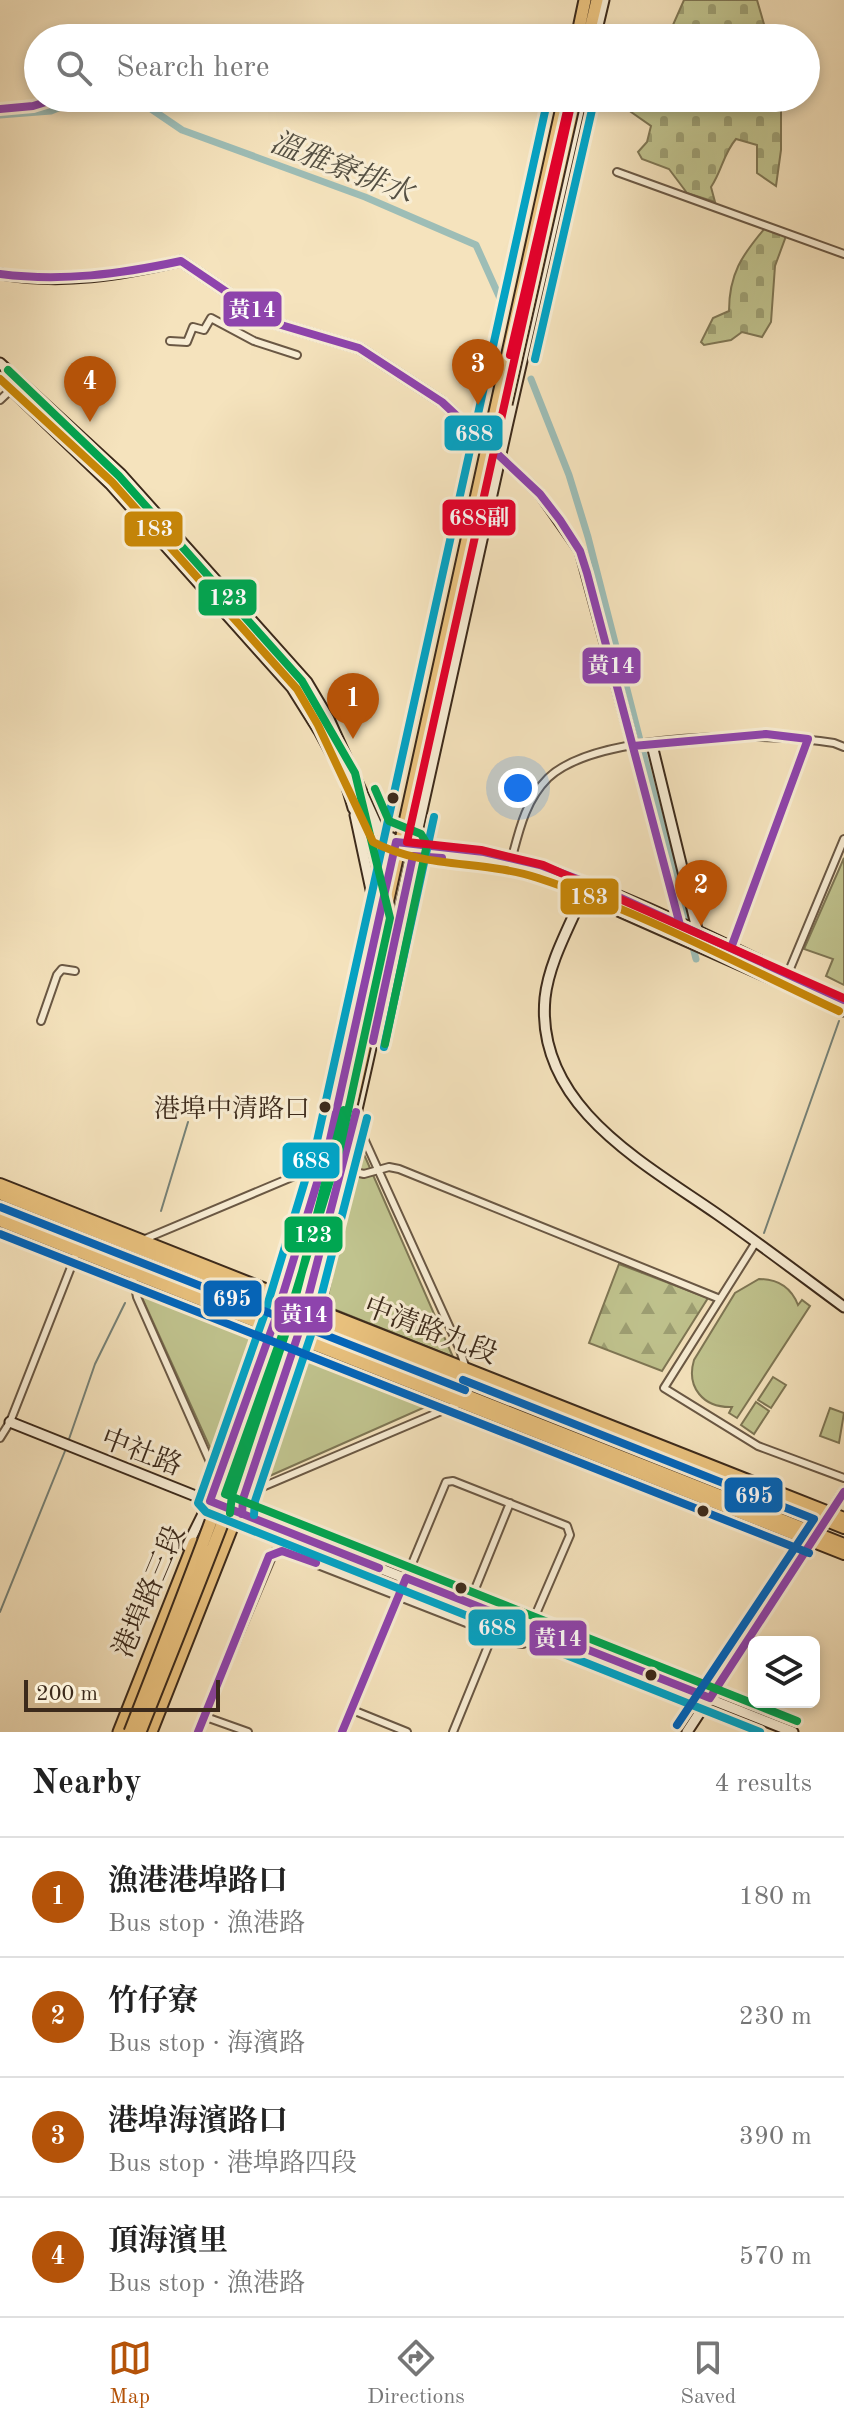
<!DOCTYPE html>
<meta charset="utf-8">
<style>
:root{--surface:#fff;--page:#f6f6f6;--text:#222;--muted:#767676;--line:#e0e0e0;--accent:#b45309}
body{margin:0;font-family:"Old Standard TT","Noto Serif TC",serif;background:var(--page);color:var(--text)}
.controls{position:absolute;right:24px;bottom:24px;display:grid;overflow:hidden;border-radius:12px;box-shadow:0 4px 12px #0003}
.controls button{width:72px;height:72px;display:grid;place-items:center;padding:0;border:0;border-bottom:2px solid var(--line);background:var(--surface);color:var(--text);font:40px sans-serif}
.scale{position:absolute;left:24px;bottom:20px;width:196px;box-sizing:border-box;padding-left:8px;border:4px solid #3c2a1b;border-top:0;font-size:22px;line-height:28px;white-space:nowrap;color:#3c2a1b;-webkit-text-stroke:6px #f8edd4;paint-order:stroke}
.you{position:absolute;left:518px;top:788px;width:28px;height:28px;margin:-20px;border:6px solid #fff;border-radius:50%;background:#1a73e8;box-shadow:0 0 0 12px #1a73e833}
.badge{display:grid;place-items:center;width:52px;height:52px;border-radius:50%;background:var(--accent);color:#fff;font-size:26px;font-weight:700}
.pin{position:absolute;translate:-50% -66px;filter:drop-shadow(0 2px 4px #0008)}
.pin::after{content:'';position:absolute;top:42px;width:28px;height:24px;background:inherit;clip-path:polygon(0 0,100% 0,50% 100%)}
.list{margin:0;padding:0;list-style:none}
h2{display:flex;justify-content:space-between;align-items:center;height:104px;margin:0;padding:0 32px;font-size:34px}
h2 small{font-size:26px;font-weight:400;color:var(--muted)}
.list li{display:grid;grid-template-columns:52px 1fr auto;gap:24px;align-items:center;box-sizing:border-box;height:120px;padding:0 32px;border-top:2px solid var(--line)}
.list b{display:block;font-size:30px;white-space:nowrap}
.list p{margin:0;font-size:26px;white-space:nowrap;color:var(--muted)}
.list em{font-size:26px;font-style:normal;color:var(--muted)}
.icon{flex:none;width:44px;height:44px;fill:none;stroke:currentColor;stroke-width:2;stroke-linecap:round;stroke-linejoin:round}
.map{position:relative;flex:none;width:844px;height:1732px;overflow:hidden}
.search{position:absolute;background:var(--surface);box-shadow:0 4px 12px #0003;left:24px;right:24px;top:24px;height:88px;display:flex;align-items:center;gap:20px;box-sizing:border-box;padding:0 28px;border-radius:44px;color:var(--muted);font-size:30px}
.sheet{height:584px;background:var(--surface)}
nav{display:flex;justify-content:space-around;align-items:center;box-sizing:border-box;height:112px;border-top:2px solid var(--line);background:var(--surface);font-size:22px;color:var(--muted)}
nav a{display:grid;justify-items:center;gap:4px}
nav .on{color:var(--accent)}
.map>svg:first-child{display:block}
.grass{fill:#c0c38e;stroke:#7e7654;stroke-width:2}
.forest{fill:url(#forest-firs);stroke:#7e7654;stroke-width:2}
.cemetery{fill:url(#cemetery-stones);stroke:#7e7654;stroke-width:2}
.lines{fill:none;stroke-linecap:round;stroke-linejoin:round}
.stream{stroke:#768278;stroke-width:2}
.canal{stroke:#9dbdb6;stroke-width:7}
.street-casing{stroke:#6a5844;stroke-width:10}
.secondary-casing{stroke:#3c2a1b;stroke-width:13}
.primary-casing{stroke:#3c2a1b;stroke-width:14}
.highway-casing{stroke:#3c2a1b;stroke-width:15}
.street{stroke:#f8edd4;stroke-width:6}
.secondary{stroke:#f8edd4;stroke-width:9}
.primary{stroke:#eac27e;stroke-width:10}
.highway{stroke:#eac27e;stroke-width:11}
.highway-bridge-casing{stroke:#3c2a1b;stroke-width:15;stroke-linecap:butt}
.highway-bridge{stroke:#eac27e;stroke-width:11}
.bus-1-casing{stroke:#f8edd4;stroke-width:14}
.bus-2-casing{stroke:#f8edd4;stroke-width:14}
.bus-3-casing{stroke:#f8edd4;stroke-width:14}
.bus-4-casing{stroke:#f8edd4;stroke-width:14}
.bus-5-casing{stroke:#f8edd4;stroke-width:14}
.bus-6-casing{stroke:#f8edd4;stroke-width:14}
.bus-1{stroke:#8e44ad;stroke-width:8}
.bus-2{stroke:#03a3c5;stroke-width:8}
.bus-3{stroke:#00a651;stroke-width:8}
.bus-4{stroke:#e4002b;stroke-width:8}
.bus-5{stroke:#0065bd;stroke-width:8}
.bus-6{stroke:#c88707;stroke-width:8}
.bus-dot{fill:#3c2a1b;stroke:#f8edd4;stroke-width:3}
.labels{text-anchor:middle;stroke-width:6;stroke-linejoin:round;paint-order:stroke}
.bus-label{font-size:26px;fill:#3c2a1b;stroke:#f8edd4;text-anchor:end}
.street-label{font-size:28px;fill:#3c2a1b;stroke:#f8edd4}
.water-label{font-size:30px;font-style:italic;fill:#544f42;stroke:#f8edd4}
.line-badge{stroke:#f8edd4;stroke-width:3}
.badge-label{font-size:22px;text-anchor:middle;font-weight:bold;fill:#fff}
</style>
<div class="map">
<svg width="844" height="1732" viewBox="0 0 844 1732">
<defs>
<pattern id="forest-firs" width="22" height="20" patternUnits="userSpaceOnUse" patternTransform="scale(2)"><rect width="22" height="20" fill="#c0c38e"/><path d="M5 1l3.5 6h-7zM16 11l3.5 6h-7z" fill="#9d9f73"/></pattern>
<pattern id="cemetery-stones" width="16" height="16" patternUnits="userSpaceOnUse" patternTransform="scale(2)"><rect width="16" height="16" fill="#c0c38e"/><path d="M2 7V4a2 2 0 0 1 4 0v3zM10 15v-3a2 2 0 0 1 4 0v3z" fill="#9d9f73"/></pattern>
</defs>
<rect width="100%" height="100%" fill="#f5e3bd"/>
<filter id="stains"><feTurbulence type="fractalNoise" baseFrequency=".0025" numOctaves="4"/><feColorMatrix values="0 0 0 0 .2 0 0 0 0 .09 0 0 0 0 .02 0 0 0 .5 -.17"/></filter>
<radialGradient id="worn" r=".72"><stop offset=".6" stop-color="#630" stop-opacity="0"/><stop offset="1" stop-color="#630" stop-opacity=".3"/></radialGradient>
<path class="grass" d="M844,858V985L826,976L833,959L804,949Z
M359,1143L453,1357L326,1306Z
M759,1279C778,1279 791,1287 798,1305L802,1300L810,1306L737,1418L729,1413L732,1407C703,1408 686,1387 694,1360L735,1293Z
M134,1280L259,1328L217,1463Z
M309,1350L429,1398L432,1404L265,1478L263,1471L303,1354Z
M773,1377L786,1385L771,1408L758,1400Z
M756,1402L769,1411L754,1434L741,1425Z
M830,1408L844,1413L839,1443L820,1436Z"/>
<path class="forest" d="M619,1264L708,1298L662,1371L589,1343Z"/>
<path class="cemetery" d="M684,0H757L768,38H633L640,33L669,34Z
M620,98H781V150L776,186L757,173V145L736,139C723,154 722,171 711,187L715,202L687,193L669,169L642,159L638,152L647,142L651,126L621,105Z
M765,228L786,236L775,266L771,322L762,337L742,332L731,340L704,345L701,342L713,318L729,311C729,274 742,255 765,228Z"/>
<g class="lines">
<path class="stream" d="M161,1211L188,1122
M764,1233L839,1021
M69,1439L95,1364L125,1303
M0,1612L65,1451"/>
<path class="canal" d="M135,98L182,130L365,197L476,245L503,305
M0,115L51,111L83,98
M531,379L569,475L588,537L696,959"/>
<g class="street-casing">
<path id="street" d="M617,172L844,254
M170,341L187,342L193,327L204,330L211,318L254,341L297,355
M0,400L20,381
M511,861C519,831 525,801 548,778C597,731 768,732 834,743L844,747
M784,983L844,839
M41,1021L57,975L62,969L75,971
M341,1169L364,1174L389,1167L399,1169L720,1299
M145,1239L323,1164
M756,1242L664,1388L758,1446L844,1478
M132,1273L137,1297L218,1480
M0,1438L10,1422L77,1252
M246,1494L458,1404L469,1379L460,1350L356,1121
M462,1621L510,1503
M350,1709L407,1732
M203,1716L248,1732
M198,1732L274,1552L282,1551L520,1644H523L570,1535L567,1526L453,1481L446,1482L342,1732
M453,1732L493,1634"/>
</g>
<g class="secondary-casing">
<path id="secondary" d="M595,38L604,0
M0,274C63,285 120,275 181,261L271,322L359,348L442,402L540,494L580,551L633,746
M0,363L121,474L307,682L329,719L380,832C414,854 496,850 541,866C645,901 744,955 844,1000
M0,379L110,484L292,688L319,731L344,777L353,808L376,843L392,853L480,862L539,876L844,1011
M652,745L698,933
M355,815L377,918
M585,890C571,924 549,961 545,998C535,1105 642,1162 717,1214C760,1244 802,1276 844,1307
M375,933L396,842
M10,1422L213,1503
M235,1511L793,1732
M232,1527C320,1308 366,1072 415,842C469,593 525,346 582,98
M187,1546L216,1488L275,1320L332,1131
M687,1732L844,1492"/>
</g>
<g class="primary-casing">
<path id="primary" d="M0,1184L844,1518
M0,1194L844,1528
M0,1211L844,1544
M0,1221L844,1554"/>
</g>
<g class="highway-casing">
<path id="highway" d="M577,38L585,0
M588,38L597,0
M119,1732L194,1543
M151,1732L232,1527"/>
</g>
<use href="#street" class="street"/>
<use href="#secondary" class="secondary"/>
<use href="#primary" class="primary"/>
<use href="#highway" class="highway"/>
<g class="highway-bridge-casing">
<path id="highway-bridge" d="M506,404L575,98
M130,1732C204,1543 277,1355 331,1159L564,98
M140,1732C197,1588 257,1444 301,1295C336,1180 361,1064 386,948"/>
</g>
<use href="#highway-bridge" class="highway-bridge"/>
<g class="bus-1-casing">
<path id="bus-1" d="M0,109L33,106L59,98
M0,274C62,282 120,274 181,261L271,322L359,348L442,402L540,494L560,520L580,551L587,573L680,925
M633,746L766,734L808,739L731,948
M373,1041L413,856L442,858
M242,1514L243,1499L300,1329L356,1112
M379,1568L210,1501L275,1320L329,1144L396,842L484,852L540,865L588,883L844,1000
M406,1578L710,1698
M710,1698L844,1492
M198,1732L269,1556L282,1551L316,1563
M342,1732L406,1578"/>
</g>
<g class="bus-2-casing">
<path id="bus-2" d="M548,98L317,1141L264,1316L198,1503L206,1512L760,1732
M535,359L594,101
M384,1047L434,817
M254,1515L255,1501L312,1332L367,1118"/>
</g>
<g class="bus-3-casing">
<path id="bus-3" d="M8,370L119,476L302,681L355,773L390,918L340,1148L286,1324L225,1494L797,1721
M375,789L389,821L421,834L427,844L385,1044
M230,1513L232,1495L288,1326L344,1110"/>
</g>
<g class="bus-4-casing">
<path id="bus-4" d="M572,101L407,842L481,850L543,865L844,998
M510,355L570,98"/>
</g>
<g class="bus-5-casing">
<path id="bus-5" d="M0,1207L465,1390
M0,1234L809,1553
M463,1380L814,1519L677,1725"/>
</g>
<g class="bus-6-casing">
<path id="bus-6" d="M0,379L112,482L297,689L318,725L373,842C424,869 484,860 538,878C642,912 740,965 839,1011"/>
</g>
<use href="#bus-1" class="bus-1"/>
<use href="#bus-2" class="bus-2"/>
<use href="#bus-3" class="bus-3"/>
<use href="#bus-4" class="bus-4"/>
<use href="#bus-5" class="bus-5"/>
<use href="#bus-6" class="bus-6"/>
</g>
<g class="bus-dot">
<circle cx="393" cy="798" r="7"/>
<circle cx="325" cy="1107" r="7"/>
<circle cx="703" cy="1511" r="7"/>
<circle cx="461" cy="1588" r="7"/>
<circle cx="651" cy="1675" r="7"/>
</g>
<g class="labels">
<g class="bus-label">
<text x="310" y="1117">港埠中清路口</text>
</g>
<g class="street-label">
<text transform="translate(431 1329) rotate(21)" y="10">中清路九段</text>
<text transform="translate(142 1451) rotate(21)" y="10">中社路</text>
<text transform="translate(148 1591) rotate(-67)" y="10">港埠路三段</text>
</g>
<g class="water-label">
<text transform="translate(342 167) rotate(21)" y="10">溫雅寮排水</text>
</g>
</g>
<g class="line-badge">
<rect x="222" y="290" width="61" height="38" rx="8" fill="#8e44ad"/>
<rect x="443" y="414" width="61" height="38" rx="8" fill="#03a3c5"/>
<rect x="441" y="498" width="76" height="39" rx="8" fill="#e4002b"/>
<rect x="123" y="510" width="61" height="38" rx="8" fill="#c88707"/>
<rect x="197" y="578" width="61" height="39" rx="8" fill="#00a651"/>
<rect x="581" y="646" width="61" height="39" rx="8" fill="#8e44ad"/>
<rect x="559" y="877" width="61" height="39" rx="8" fill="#c88707"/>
<rect x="281" y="1141" width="60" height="39" rx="8" fill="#03a3c5"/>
<rect x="283" y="1215" width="61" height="39" rx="8" fill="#00a651"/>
<rect x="202" y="1279" width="61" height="39" rx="8" fill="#0065bd"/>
<rect x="273" y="1295" width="61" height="39" rx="8" fill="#8e44ad"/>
<rect x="723" y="1476" width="61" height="38" rx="8" fill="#0065bd"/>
<rect x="467" y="1608" width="60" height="39" rx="8" fill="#03a3c5"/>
<rect x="528" y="1619" width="60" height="38" rx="8" fill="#8e44ad"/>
</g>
<g class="badge-label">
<text x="252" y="317">黃14</text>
<text x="474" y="441">688</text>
<text x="479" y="525">688副</text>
<text x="154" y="536">183</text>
<text x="228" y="605">123</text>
<text x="611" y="673">黃14</text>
<text x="589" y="904">183</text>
<text x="311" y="1168">688</text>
<text x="313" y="1242">123</text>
<text x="232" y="1306">695</text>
<text x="304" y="1322">黃14</text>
<text x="754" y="1503">695</text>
<text x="497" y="1635">688</text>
<text x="558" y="1646">黃14</text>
</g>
<rect width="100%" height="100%" filter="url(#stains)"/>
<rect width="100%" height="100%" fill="url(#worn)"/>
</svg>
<div class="controls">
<button><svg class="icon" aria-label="layers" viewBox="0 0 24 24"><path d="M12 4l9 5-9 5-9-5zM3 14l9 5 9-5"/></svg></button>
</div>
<div class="scale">200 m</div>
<div class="you"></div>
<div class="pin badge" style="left:353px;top:739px">1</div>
<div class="pin badge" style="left:701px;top:926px">2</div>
<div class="pin badge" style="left:478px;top:405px">3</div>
<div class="pin badge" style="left:90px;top:422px">4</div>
<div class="search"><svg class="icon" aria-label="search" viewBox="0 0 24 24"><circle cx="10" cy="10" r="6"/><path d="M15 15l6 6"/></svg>Search here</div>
</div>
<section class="sheet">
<h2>Nearby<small>4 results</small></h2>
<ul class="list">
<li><span class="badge">1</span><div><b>漁港港埠路口</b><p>Bus stop · 漁港路</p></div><em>180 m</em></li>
<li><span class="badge">2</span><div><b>竹仔寮</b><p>Bus stop · 海濱路</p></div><em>230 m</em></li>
<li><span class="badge">3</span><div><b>港埠海濱路口</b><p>Bus stop · 港埠路四段</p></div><em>390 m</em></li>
<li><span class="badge">4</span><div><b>頂海濱里</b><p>Bus stop · 漁港路</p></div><em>570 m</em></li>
</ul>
</section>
<nav>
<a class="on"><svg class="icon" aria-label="map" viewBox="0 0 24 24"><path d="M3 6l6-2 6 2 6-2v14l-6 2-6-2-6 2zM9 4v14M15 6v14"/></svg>Map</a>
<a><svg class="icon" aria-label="directions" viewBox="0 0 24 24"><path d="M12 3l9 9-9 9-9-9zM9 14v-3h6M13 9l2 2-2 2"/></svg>Directions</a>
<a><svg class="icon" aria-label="saved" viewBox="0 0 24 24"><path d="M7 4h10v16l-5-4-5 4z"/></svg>Saved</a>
</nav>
